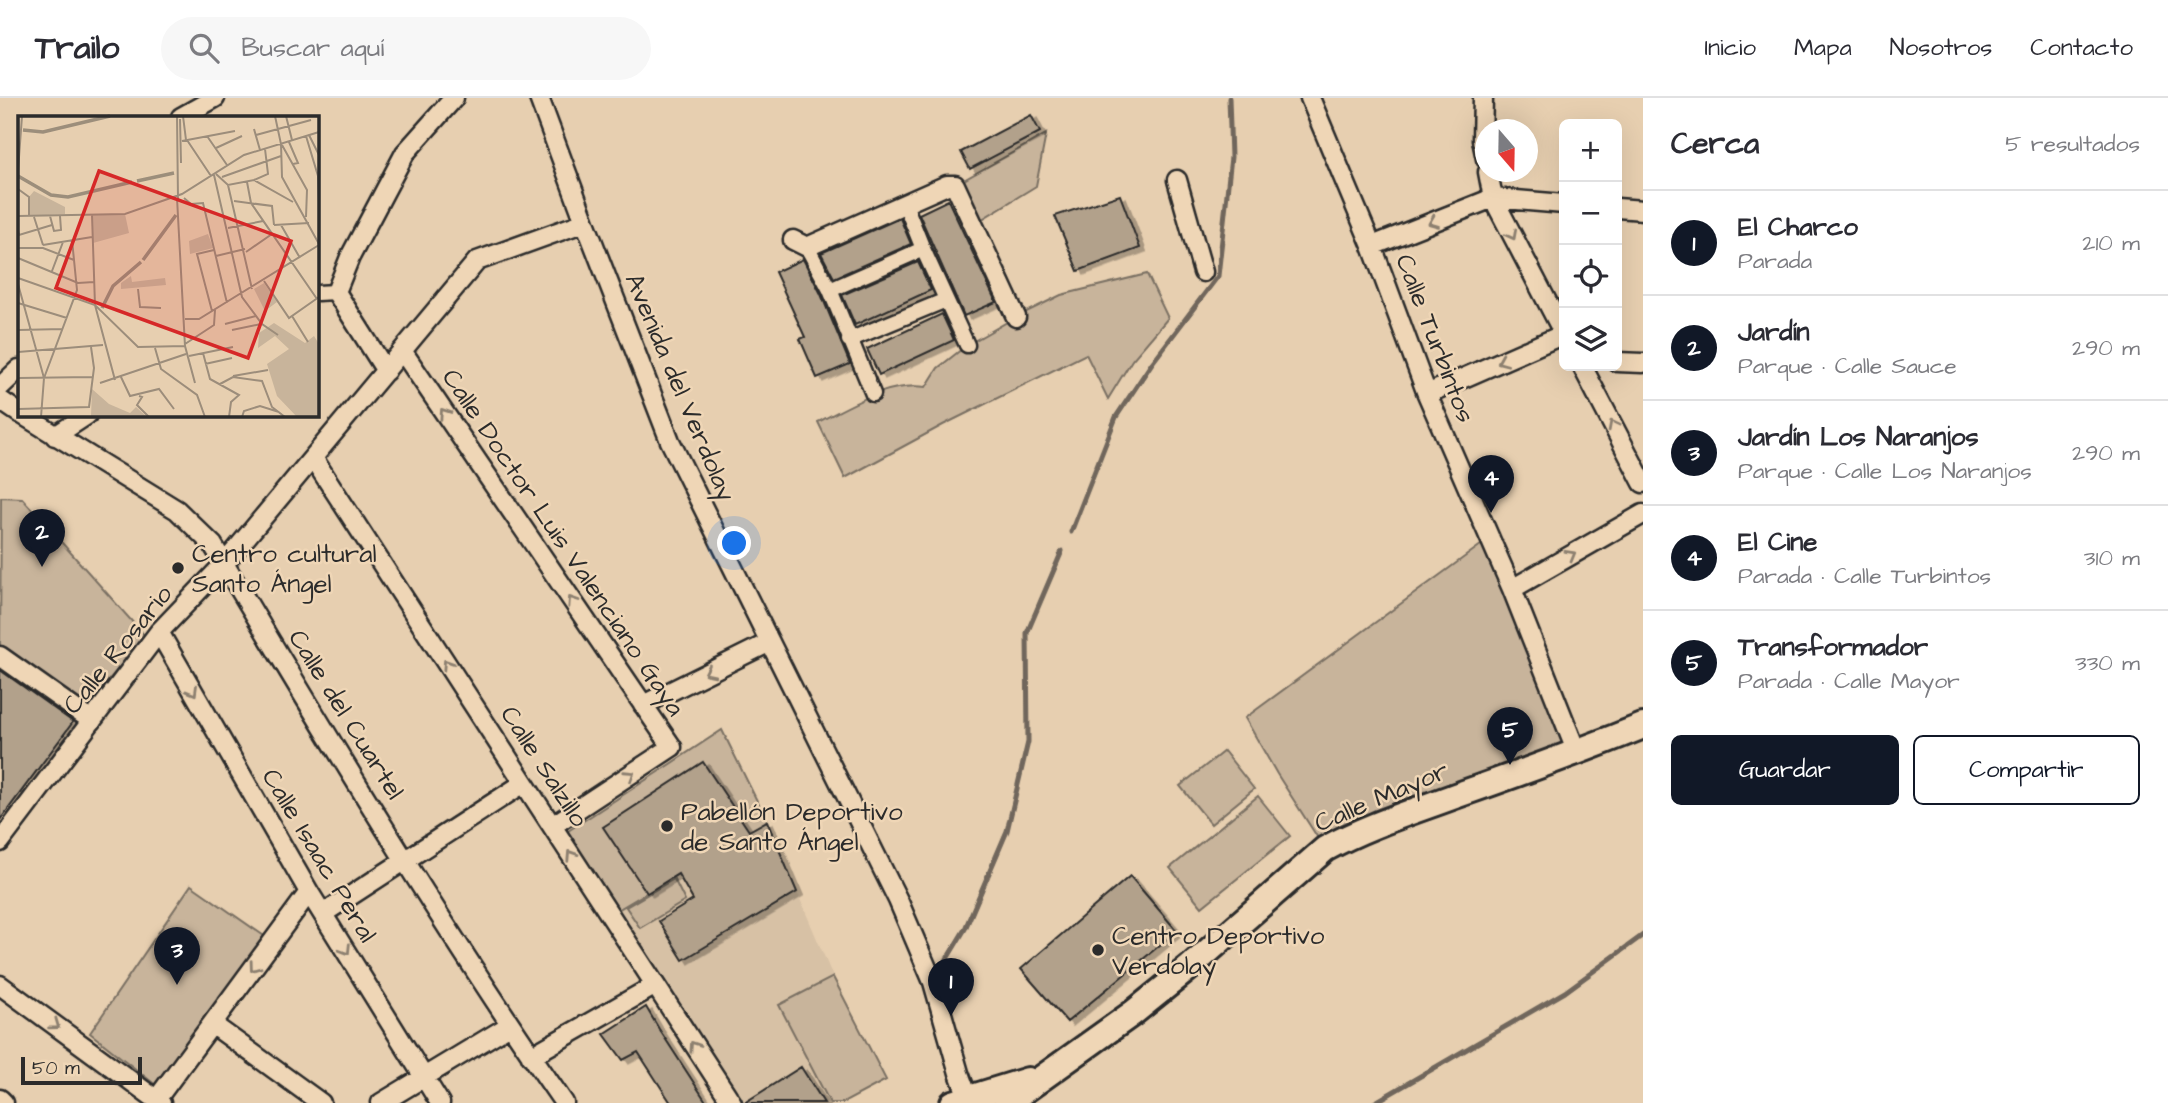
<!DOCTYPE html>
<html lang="es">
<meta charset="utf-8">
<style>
:root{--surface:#fff;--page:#f7f7f7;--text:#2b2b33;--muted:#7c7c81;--line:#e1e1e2;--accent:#111827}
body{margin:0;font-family:"Architects Daughter",sans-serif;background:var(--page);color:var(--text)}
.controls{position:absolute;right:21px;top:21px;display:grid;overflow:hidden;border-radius:10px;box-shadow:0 7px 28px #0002}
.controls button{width:63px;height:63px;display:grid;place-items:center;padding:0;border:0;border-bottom:2px solid var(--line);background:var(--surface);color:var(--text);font:35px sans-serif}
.compass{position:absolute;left:1475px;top:21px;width:63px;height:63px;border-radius:50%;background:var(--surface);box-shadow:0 7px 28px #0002;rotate:160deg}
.scale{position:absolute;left:21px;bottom:18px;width:121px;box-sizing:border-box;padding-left:7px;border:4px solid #2b2b2b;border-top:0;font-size:19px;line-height:24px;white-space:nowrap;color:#2b2b2b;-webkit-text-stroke:5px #efd6b6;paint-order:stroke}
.you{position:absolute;left:735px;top:446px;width:24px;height:24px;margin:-18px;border:5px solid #fff;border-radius:50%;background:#1a73e8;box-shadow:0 0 0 10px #1a73e833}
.badge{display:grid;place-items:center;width:46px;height:46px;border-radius:50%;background:var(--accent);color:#fff;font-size:23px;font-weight:700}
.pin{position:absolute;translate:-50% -58px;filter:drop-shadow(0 2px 4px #0008)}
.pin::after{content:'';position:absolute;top:37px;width:24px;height:21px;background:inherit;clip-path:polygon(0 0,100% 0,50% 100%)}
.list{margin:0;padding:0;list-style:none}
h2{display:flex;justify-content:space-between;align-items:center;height:91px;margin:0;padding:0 28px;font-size:30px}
h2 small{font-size:23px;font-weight:400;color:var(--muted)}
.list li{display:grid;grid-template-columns:46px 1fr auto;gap:21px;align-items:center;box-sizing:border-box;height:105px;padding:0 28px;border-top:2px solid var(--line)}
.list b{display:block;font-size:26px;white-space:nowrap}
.list p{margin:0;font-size:23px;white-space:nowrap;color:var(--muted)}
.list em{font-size:23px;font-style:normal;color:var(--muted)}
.actions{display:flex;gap:14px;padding:21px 28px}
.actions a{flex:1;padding:16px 0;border:2px solid var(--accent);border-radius:10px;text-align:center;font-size:24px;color:var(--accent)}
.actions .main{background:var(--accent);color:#fff}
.icon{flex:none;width:38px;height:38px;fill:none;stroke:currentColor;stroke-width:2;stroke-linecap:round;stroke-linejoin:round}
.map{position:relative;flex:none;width:1643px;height:1005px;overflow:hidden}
header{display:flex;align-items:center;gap:42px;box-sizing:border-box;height:98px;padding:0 35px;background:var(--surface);border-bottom:2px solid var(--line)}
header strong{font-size:33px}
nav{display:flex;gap:38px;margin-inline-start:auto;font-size:24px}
.search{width:490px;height:63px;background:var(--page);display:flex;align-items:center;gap:18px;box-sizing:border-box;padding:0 24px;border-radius:38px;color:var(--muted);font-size:26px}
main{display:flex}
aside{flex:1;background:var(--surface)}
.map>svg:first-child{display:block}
.built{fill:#d7c1a5}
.green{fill:#c8b49b;stroke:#7a7063;stroke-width:2}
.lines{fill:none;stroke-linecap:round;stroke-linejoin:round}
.stream{stroke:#6f665b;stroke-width:5}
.building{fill:#b2a18b;stroke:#2b2b2b;stroke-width:2;filter:url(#shadow)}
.pedestrian-casing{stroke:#2b2b2b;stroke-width:19}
.minor-casing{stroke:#2b2b2b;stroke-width:23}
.secondary-casing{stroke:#2b2b2b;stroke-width:30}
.pedestrian{stroke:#efd6b6;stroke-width:14}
.minor{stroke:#efd6b6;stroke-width:18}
.secondary{stroke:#efd6b6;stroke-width:24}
.oneway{stroke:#8d8070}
.poi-dot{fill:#2b2b2b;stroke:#efd6b6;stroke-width:2.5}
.labels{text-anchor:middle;stroke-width:5;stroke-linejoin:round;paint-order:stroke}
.street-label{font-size:26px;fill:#2b2b2b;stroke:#efd6b6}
.poi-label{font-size:26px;fill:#2b2b2b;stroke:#efd6b6;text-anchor:start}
.inset-river{fill:none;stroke:#9c8e7b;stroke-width:3.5}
.inset-road{fill:none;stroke:#9c8d7b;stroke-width:2}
.view{fill:#d62828;fill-opacity:0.15;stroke:#d62828;stroke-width:3.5}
.inset-edge{fill:none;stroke:#2b2b2b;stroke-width:3.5}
</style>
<header>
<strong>Trailo</strong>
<div class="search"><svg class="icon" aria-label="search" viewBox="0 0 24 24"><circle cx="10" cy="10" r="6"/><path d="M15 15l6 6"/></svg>Buscar aquí</div>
<nav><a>Inicio</a><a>Mapa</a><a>Nosotros</a><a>Contacto</a></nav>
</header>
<main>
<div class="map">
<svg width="1643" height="1005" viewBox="0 0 1643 1005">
<defs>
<filter id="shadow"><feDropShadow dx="6" dy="3.5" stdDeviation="0" flood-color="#0004"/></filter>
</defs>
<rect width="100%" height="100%" fill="#e7cfb0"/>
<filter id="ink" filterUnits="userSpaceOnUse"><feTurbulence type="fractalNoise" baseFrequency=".0143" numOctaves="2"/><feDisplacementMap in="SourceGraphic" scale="14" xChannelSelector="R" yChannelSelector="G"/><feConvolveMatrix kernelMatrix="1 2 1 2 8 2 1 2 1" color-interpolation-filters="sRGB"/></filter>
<g filter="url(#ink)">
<path class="built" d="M767,723L833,879L886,982L843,1005H732L609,817Z"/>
<path class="green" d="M1046,36L1036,88L974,126L955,87Z
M1147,176L1168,220L1132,262L1108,301L1086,256L943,327L845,380L818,324C852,307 887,284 926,289L938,270L967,247L1016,219L1061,197Z
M1,399L22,400L145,538L84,612L0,552Z
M1489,441L1577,655L1325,751L1277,676L1245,620Z
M722,632L767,723L609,817L565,735Z
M1224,653L1254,691L1211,726L1180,688Z
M1258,698L1290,738L1202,809L1170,770Z
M674,781L685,803L640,830L626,809Z
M191,787L267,840L157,988L90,935Z
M833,879L886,982L843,1005H830L779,907Z"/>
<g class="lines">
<path class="stream" d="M1071,434L1116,319L1152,265L1218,178L1231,59L1229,0
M936,879L965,831L1007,733L1028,644L1027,535L1062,453
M1374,1005L1565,894L1643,837"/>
</g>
<path class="building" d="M1031,17L1040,34L970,71L961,54Z
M1120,97L1140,150L1078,173L1055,118Z
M948,102L996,204L964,218L919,116Z
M900,120L911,146L834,180L821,155Z
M803,161L821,196L850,266L817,280L800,241L805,239L775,174Z
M918,164L931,192L855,227L842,197Z
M942,216L954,242L879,277L867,251Z
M0,572L73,624L0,722Z
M703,664L749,733L767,723L797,794L683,862L659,823L693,802L678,776L647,795L603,729Z
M1130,778L1177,833L1067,924L1021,871Z
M646,909L659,931L707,1005H671L638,954L623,962L604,936Z
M801,969L824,1005H744Z"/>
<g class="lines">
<g class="pedestrian-casing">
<path id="pedestrian" d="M905,106L923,151L967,247
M807,149L830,192L873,296
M830,192L923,151
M317,195L336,194
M849,242L946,202"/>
</g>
<g class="minor-casing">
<path id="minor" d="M539,0L585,124L670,343L898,802L933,884L959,975L970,1005
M1310,0L1372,148L1427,296L1512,491L1577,655
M1483,0L1482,42L1486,61
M181,19L215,0
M1488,74L1493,100L1564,236
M1177,82L1203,174
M1617,110L1643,112
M793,142L807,149L947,87H955L1016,219
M1372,148L1493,100L1564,106
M403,254L672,649L552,728
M1617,264L1643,265
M1582,268L1643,385
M386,273L336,194L350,159L405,55L454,0
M0,289L19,271
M1427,296L1564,236
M0,302L19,315
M23,317L177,412L213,447C325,634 439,825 564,1005
M55,338L87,317
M313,360L732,1005
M1512,491L1643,416
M159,534L309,794L440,1005
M0,558L92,623
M643,607L770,544
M0,744L159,534L224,466L477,163L585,124
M324,815L524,685
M0,887L161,1005
M212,926L321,1005
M531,958L654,888
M0,1001L4,1005
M156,1002L309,794
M381,1005L510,927"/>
</g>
<g class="secondary-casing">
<path id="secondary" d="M953,1005L1028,982
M1007,1005L1133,915L1190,869L1325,751C1366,728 1412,714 1455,698C1518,676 1581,653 1643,628"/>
</g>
<use href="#pedestrian" class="pedestrian"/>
<use href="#minor" class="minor"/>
<use href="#secondary" class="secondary"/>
</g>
<defs><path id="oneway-chevron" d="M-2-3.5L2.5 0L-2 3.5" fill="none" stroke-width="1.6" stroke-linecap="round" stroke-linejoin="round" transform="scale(1.75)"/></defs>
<g class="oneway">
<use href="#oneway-chevron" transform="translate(1433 124) rotate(158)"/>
<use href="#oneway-chevron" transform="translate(1512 137) rotate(62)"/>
<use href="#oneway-chevron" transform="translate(1502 263) rotate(157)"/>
<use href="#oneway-chevron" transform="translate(444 315) rotate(-124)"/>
<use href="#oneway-chevron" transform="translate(1613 327) rotate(-117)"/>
<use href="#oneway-chevron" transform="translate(1571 457) rotate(-30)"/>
<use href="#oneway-chevron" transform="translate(572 503) rotate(-124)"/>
<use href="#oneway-chevron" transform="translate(447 566) rotate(-123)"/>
<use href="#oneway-chevron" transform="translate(709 574) rotate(154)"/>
<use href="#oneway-chevron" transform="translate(193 593) rotate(60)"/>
<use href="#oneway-chevron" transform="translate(630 677) rotate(-33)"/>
<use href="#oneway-chevron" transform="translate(571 757) rotate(-123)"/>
<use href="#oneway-chevron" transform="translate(346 852) rotate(58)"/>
<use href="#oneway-chevron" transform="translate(254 869) rotate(126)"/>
<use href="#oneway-chevron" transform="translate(55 927) rotate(36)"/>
<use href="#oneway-chevron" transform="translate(694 948) rotate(-124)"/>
</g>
</g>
<g class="poi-dot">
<circle cx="178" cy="470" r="7"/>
<circle cx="667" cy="728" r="7"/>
<circle cx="1098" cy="852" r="7"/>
</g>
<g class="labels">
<g class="street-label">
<text transform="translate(1436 240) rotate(69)" y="9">Calle Turbintos</text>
<text transform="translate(681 289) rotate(67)" y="9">Avenida del Verdolay</text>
<text transform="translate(564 444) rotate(56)" y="9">Calle Doctor Luis Valenciano Gaya</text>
<text transform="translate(117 551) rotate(-51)" y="9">Calle Rosario</text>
<text transform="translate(347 616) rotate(58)" y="9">Calle del Cuartel</text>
<text transform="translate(545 668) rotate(57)" y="9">Calle Salzillo</text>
<text transform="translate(1381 698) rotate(-23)" y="9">Calle Mayor</text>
<text transform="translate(320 757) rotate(59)" y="9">Calle Isaac Peral</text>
</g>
<g class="poi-label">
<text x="192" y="464">Centro cultural<tspan x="192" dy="30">Santo Ángel</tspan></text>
<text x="681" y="722">Pabellón Deportivo<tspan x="681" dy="30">de Santo Ángel</tspan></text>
<text x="1112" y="846">Centro Deportivo<tspan x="1112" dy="30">Verdolay</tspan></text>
</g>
</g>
<g transform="translate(18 18)">
<rect width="301" height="301" fill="#e7cfb0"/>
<path d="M16,75L47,91V98L11,100V81ZM107,98L111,117L75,127L74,99ZM190,118L195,132L172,138L171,125ZM113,160L114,166L147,162L148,169L103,173V167ZM246,167L259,186L247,195L236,173ZM256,207L287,227L296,220L301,228V301H279L259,280L249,248L271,233L257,220L240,232L241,217ZM74,273L91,288L112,297L118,291L129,301H73Z" fill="#c8b49b"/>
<path class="inset-river" d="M5,14L25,16L92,0M0,60L33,79L50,81L114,66M119,65L156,57M125,144L158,99M84,192L95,170L123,146"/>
<path class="inset-road" d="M159,0L160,83M165,0L168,24M257,0L263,28L264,61L301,128M268,0L274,24M162,3L163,47M236,13L242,34M238,19L293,4M291,19L301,39M189,20L209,49M288,20L300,60L301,86M169,24L193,60M164,25L217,15M271,26L280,47L275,48M264,29L289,74L288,101M198,32L224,20M0,55L4,0M198,58L210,69L236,64L275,86M196,59L224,181L244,208L260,219M204,61L263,40M236,64L250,58L247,33M229,66L233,87L299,183M210,69L234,173M0,73L11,81V100M159,82L167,230L177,267M166,82L173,88L185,87L209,187M216,85L254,90L256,109M74,99L77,189L97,264M0,100L107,98L164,78L226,39L301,16M32,100L36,115L43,114L42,100M16,101L25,129M256,109L291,107M263,109L282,142M210,112L245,105M0,115L1,119L34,109M25,129L74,121M0,132H25L56,144M228,136L254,118M198,140L227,133M0,142L60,167L76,166M34,155L45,126M0,162L77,189L120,231L167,230M246,165L271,202L301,181M0,168L26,262L23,301M120,173L122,191L143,192M0,187L49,202M194,195L179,138L196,134M274,200L290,226M167,203H181L301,129M207,208L238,200M0,214L45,213M214,214L243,208M167,228L196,209L197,194M137,232L143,253L179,279L187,301M0,236L85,229M185,237L192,263L221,279L213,286L211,301M171,240L215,231M187,248L214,242M215,260L250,254M103,261L112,280L141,273L156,293M0,262L74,261M26,262L59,174L54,124M82,267L168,238M202,268L215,261L244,265L254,291L267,301M121,280L124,281L119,289L131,301M0,293L71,291L76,252L73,231M224,301L226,295L242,290L261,296"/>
<path class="view" d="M81,55L273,125L230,242L38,172Z"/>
<rect width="301" height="301" class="inset-edge"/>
</g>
</svg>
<div class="controls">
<button>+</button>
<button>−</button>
<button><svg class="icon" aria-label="locate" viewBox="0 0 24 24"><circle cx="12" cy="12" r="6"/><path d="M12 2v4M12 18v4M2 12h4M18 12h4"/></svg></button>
<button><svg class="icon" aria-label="layers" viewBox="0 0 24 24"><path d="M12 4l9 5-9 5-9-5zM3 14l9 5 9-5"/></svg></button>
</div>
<svg class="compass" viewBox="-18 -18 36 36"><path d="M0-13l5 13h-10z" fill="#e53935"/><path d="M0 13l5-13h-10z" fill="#7c7c81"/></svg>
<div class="scale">50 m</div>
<div class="you"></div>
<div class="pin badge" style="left:951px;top:918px">1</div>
<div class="pin badge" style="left:42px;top:469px">2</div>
<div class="pin badge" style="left:177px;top:887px">3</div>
<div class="pin badge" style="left:1491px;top:415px">4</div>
<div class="pin badge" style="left:1510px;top:667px">5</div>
</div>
<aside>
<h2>Cerca<small>5 resultados</small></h2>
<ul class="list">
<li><span class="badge">1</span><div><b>El Charco</b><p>Parada</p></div><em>210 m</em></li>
<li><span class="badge">2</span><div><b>Jardín</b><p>Parque · Calle Sauce</p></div><em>290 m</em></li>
<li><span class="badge">3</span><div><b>Jardín Los Naranjos</b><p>Parque · Calle Los Naranjos</p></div><em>290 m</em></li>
<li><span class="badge">4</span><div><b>El Cine</b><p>Parada · Calle Turbintos</p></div><em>310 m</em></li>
<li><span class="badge">5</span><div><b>Transformador</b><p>Parada · Calle Mayor</p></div><em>330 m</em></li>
</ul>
<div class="actions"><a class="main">Guardar</a><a>Compartir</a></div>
</aside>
</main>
